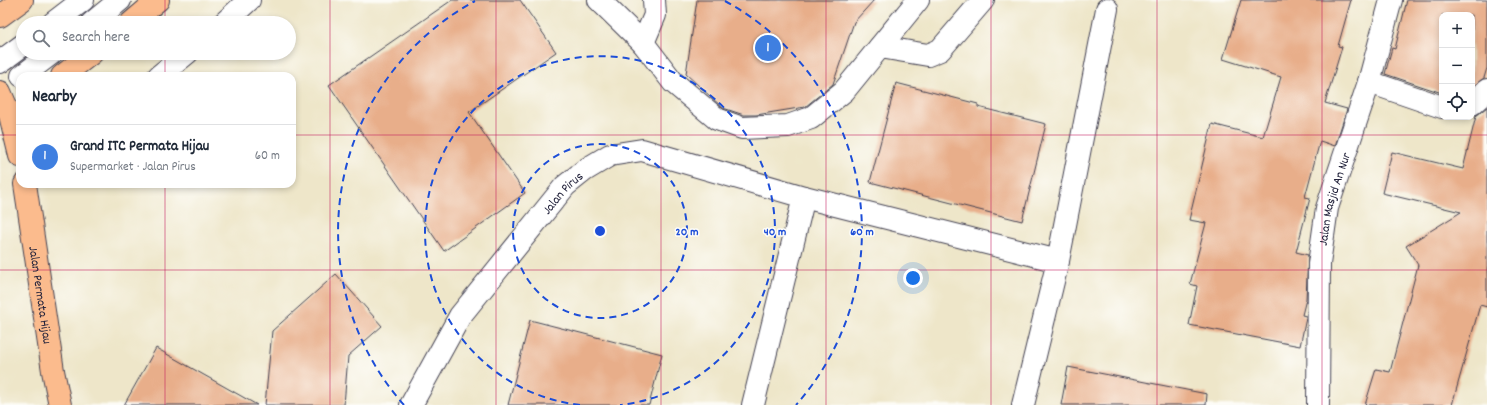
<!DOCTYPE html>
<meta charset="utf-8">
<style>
:root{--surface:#fff;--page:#f6f6f7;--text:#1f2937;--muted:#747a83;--line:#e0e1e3;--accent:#c8321e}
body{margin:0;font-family:Dekko,sans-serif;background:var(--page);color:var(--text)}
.controls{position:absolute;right:12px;top:12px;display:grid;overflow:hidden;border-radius:8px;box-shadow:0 2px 6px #0003}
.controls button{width:36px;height:36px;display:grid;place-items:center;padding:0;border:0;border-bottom:1px solid var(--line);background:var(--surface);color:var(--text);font:20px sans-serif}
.you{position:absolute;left:913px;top:278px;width:14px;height:14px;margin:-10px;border:3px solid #fff;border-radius:50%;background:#1a73e8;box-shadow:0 0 0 6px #1a73e833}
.badge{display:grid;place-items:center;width:26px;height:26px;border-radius:50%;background:var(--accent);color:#fff;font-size:13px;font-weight:700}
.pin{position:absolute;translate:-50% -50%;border:2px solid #fff;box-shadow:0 1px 4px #0006}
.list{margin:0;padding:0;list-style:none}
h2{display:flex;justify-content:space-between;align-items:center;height:52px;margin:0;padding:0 16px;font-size:17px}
h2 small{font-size:13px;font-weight:400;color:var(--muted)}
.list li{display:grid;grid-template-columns:26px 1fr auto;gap:12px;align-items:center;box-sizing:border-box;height:64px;padding:0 16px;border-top:1px solid var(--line)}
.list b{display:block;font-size:15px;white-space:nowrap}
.list p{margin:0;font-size:13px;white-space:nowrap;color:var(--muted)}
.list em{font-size:13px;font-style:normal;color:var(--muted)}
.icon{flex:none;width:22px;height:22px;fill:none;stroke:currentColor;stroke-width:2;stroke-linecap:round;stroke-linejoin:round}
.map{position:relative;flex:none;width:1487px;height:405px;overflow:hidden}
.search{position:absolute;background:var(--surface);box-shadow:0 2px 6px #0003;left:16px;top:16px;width:280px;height:44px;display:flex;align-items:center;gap:10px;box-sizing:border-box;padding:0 14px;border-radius:22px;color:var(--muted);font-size:15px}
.panel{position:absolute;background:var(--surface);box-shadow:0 2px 6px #0003;left:16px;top:72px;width:280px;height:116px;border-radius:12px}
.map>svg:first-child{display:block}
.building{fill:#e8ae8a}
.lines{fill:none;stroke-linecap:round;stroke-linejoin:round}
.minor-casing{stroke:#413f50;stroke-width:24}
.major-casing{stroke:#413f50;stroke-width:24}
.minor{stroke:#fff;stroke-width:22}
.major{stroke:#fbbb8d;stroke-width:22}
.grid{fill:none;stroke:#c2185b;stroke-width:1;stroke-opacity:0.55}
.ring{fill:none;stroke:#1d4ed8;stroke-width:2;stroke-dasharray:7 5}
.labels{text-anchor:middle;stroke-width:3;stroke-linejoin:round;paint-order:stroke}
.street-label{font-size:13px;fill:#22223b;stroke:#fdfcf7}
.centre{fill:#1d4ed8;stroke:#fdfcf7;stroke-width:2}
.ring-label{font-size:12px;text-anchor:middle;font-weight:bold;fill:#1d4ed8;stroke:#fdfcf7;stroke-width:3;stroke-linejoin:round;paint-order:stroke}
</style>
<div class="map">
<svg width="1487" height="405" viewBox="0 0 1487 405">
<rect width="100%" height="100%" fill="#fdfcf7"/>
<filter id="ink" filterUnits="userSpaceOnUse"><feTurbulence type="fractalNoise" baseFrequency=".025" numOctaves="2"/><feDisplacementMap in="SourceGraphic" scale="8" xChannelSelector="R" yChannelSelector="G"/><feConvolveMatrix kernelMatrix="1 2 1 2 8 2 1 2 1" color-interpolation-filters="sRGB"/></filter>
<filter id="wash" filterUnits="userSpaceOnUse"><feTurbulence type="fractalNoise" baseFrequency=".012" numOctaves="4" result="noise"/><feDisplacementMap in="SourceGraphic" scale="16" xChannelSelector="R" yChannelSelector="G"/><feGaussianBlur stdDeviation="0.9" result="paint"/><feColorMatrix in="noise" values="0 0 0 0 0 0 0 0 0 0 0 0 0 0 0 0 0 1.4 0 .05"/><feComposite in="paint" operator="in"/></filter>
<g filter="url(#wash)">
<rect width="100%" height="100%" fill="#eee6c9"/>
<g id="blocks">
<path class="building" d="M452,0H520L556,52L469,112L525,193L444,251L329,85Z
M697,0H874L854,22L833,84L805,107L756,115H744L723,108L686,74Z
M1241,0H1351L1338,46L1342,47L1325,103L1347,109L1335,146L1320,141L1305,197L1310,198L1296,252L1308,255L1306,299L1302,315L1306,316V318L1300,346L1189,325L1197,286L1190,284L1206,223L1189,220L1212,124L1263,137L1281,77L1223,59Z
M1407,0H1487V68L1484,78L1472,87V15H1442V93L1385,74L1392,48L1395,49Z
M896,83L978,104V107L1046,124L1022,221L870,182Z
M1487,107V307L1480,305L1452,405H1365L1376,369L1390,372L1418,265L1406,246L1461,212L1382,193L1392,152L1463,169L1476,116Z
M336,274L382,326L348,356L344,405H265L272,331Z
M530,320L662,354L649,405H508Z
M156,348L257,405H124Z
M1068,367L1207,394L1206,405H1061Z"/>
</g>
</g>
<g filter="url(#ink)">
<use href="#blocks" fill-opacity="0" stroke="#413f50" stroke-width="1"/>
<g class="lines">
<g class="minor-casing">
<g id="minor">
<path d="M599,0L643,43L673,82L717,119L742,128L788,126L811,118L844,91L918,0"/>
<path d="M53,23L83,0"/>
<path d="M92,23L120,0"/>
<path d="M224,23L249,0"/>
<path d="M643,43L655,15L654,0"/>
<path d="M880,47L928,55L940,50L983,0"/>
<path d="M0,62L23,45"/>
<path d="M22,76L52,53"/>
<path d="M159,76L187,53"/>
<path d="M1369,82L1442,107"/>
<path d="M1472,104L1487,90"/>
<path d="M1058,261L1107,9"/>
<path id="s1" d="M411,405L460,316L565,186L585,170L610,155L642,150L804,197L1058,261L1023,405"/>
<path d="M753,405L804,197"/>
<path id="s2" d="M1318,405L1319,264L1327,208L1369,82L1391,0"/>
</g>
</g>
<g class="major-casing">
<g id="major">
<path d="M0,16L22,0"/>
<path d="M131,23L158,0"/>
<path d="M62,76L92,53"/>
<path d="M0,92L10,115L20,156"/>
<path id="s3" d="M25,184L53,371L60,405"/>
</g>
</g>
<use href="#minor" class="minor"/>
<use href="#major" class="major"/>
</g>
</g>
<path class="grid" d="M165,0V23M330,0V405M496,0V405M661,0V405M826,0V405M991,0V405M1157,0V405M1322,0V405M165,53V76M0,135H20M292,135H1487M165,184V405M0,270H1487"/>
<g class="ring">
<circle cx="600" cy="231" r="87"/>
<path d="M580 405A175 175 0 1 1 620 405"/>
<path d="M404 405A262 262 0 0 1 475 1M725 1A262 262 0 0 1 796 405"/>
</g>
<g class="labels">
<g class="street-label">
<text dy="5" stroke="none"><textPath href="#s1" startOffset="262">Jalan Pirus</textPath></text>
<text dy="5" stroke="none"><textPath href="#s2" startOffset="208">Jalan Masjid An Nur</textPath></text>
<text dy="5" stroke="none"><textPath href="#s3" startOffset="112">Jalan Permata Hijau</textPath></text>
</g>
</g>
<circle cx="600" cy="231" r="6" class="centre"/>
<g class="ring-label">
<text x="687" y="235">20 m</text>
<text x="775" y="235">40 m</text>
<text x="862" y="235">60 m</text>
</g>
</svg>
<div class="controls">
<button>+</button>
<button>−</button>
<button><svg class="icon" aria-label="locate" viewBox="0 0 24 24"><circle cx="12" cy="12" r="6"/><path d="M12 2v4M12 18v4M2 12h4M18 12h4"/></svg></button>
</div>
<div class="you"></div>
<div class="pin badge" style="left:768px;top:48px;background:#3f7fe0">1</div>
<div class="search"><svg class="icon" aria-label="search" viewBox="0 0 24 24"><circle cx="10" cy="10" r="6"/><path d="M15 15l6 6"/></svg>Search here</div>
<section class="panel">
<h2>Nearby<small></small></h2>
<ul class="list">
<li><span class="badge" style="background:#3f7fe0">1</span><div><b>Grand ITC Permata Hijau</b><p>Supermarket · Jalan Pirus</p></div><em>60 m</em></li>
</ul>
</section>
</div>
